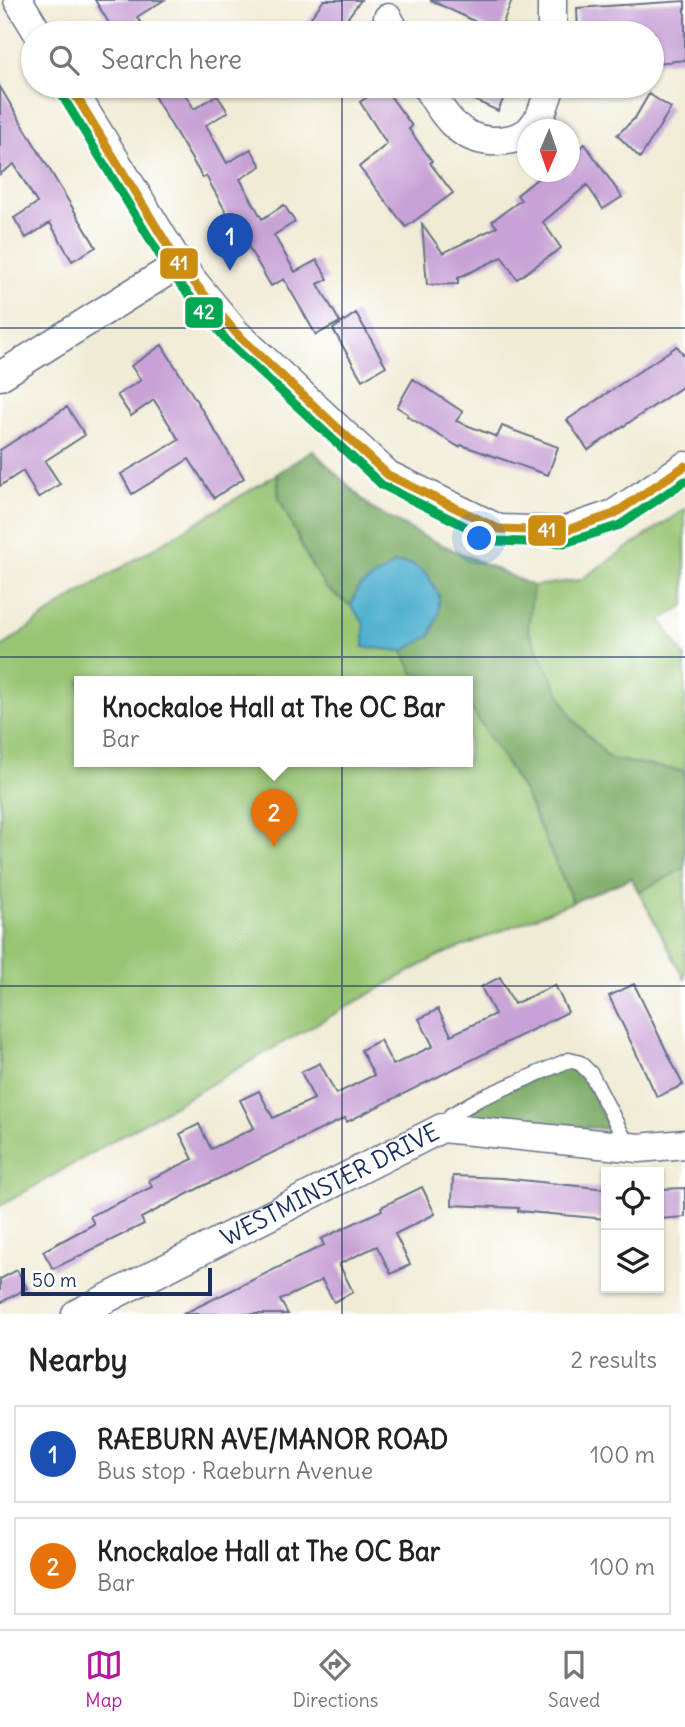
<!DOCTYPE html>
<meta charset="utf-8">
<style>
:root{--surface:#fff;--page:#f2f2f2;--text:#222;--muted:#767676;--line:#e0e0e0;--accent:#b5179e}
body{margin:0;font-family:Delius,sans-serif;background:var(--page);color:var(--text)}
.controls{position:absolute;right:21px;bottom:21px;display:grid;overflow:hidden;border-radius:0px;box-shadow:0 2px 5px #0004}
.controls button{width:63px;height:63px;display:grid;place-items:center;padding:0;border:0;border-bottom:2px solid var(--line);background:var(--surface);color:var(--text);font:35px sans-serif}
.compass{position:absolute;left:517px;top:119px;width:63px;height:63px;border-radius:50%;background:var(--surface);box-shadow:0 2px 5px #0004;rotate:182deg}
.scale{position:absolute;left:21px;bottom:18px;width:191px;box-sizing:border-box;padding-left:7px;border:4px solid #1b2f5e;border-top:0;font-size:19px;line-height:24px;white-space:nowrap;color:#1b2f5e;-webkit-text-stroke:5px #fff;paint-order:stroke}
.you{position:absolute;left:480px;top:539px;width:24px;height:24px;margin:-18px;border:5px solid #fff;border-radius:50%;background:#1a73e8;box-shadow:0 0 0 10px #1a73e833}
.badge{display:grid;place-items:center;width:46px;height:46px;border-radius:50%;background:var(--accent);color:#fff;font-size:23px;font-weight:700}
.pin{position:absolute;translate:-50% -58px;filter:drop-shadow(0 2px 4px #0008)}
.pin::after{content:'';position:absolute;top:37px;width:24px;height:21px;background:inherit;clip-path:polygon(0 0,100% 0,50% 100%)}
.popup{position:absolute;left:74px;top:676px;width:399px;height:91px;box-sizing:border-box;display:grid;place-content:center;border-radius:0px;background:var(--surface);filter:drop-shadow(0 2px 5px #0005);font-size:23px;white-space:nowrap;color:var(--muted)}
.popup b{font-size:26px;color:var(--text)}
.popup::after{content:'';position:absolute;left:50%;top:100%;margin-left:-14px;border:14px solid transparent;border-top-color:var(--surface)}
.list{margin:0;padding:0;list-style:none}
h2{display:flex;justify-content:space-between;align-items:center;height:91px;margin:0;padding:0 28px;font-size:30px}
h2 small{font-size:23px;font-weight:400;color:var(--muted)}
.list li{display:grid;grid-template-columns:46px 1fr auto;gap:21px;align-items:center;box-sizing:border-box;height:98px;margin:0 14px 14px;padding:0 14px;border:2px solid var(--line);border-radius:0px}
.list b{display:block;font-size:26px;white-space:nowrap}
.list p{margin:0;font-size:23px;white-space:nowrap;color:var(--muted)}
.list em{font-size:23px;font-style:normal;color:var(--muted)}
.icon{flex:none;width:38px;height:38px;fill:none;stroke:currentColor;stroke-width:2;stroke-linecap:round;stroke-linejoin:round}
.map{position:relative;flex:none;width:685px;height:1314px;overflow:hidden}
.search{position:absolute;background:var(--surface);box-shadow:0 2px 5px #0004;left:21px;right:21px;top:21px;height:77px;display:flex;align-items:center;gap:18px;box-sizing:border-box;padding:0 24px;border-radius:38px;color:var(--muted);font-size:26px}
.sheet{height:315px;background:var(--surface)}
nav{display:flex;justify-content:space-around;align-items:center;box-sizing:border-box;height:98px;border-top:2px solid var(--line);background:var(--surface);font-size:19px;color:var(--muted)}
nav a{display:grid;justify-items:center;gap:4px}
nav .on{color:var(--accent)}
.map>svg:first-child{display:block}
.green{fill:#98c573;stroke:#5a7a68;stroke-width:2}
.forest{fill:#7aaa65;stroke:#4a6c62;stroke-width:2}
.water{fill:#50b0cf;stroke:#367096;stroke-width:2}
.building{fill:#c8a2d6}
.lines{fill:none;stroke-linecap:round;stroke-linejoin:round}
.service-casing{stroke:#667188;stroke-width:17}
.minor-casing{stroke:#667188;stroke-width:31}
.service{stroke:#fff;stroke-width:14}
.minor{stroke:#fff;stroke-width:28}
.bus-1-casing{stroke:#fff;stroke-width:14}
.bus-2-casing{stroke:#fff;stroke-width:14}
.bus-1{stroke:#cb8e13;stroke-width:9}
.bus-2{stroke:#00a651;stroke-width:9}
.grid{fill:none;stroke:#1b2f5e;stroke-width:2;stroke-opacity:0.55}
.labels{text-anchor:middle;stroke-width:5;stroke-linejoin:round;paint-order:stroke}
.street-label{font-size:24px;fill:#1b2f5e;stroke:#fff}
.line-badge{stroke:#fff;stroke-width:2.5}
.badge-label{font-size:19px;text-anchor:middle;font-weight:bold;fill:#fff}
</style>
<div class="map">
<svg width="685" height="1314" viewBox="0 0 685 1314">
<rect width="100%" height="100%" fill="#fff"/>
<filter id="ink" filterUnits="userSpaceOnUse"><feTurbulence type="fractalNoise" baseFrequency=".0143" numOctaves="2"/><feDisplacementMap in="SourceGraphic" scale="14" xChannelSelector="R" yChannelSelector="G"/><feConvolveMatrix kernelMatrix="1 2 1 2 8 2 1 2 1" color-interpolation-filters="sRGB"/></filter>
<filter id="wash" filterUnits="userSpaceOnUse"><feTurbulence type="fractalNoise" baseFrequency=".00686" numOctaves="4" result="noise"/><feDisplacementMap in="SourceGraphic" scale="28" xChannelSelector="R" yChannelSelector="G"/><feGaussianBlur stdDeviation="1.57" result="paint"/><feColorMatrix in="noise" values="0 0 0 0 0 0 0 0 0 0 0 0 0 0 0 0 0 1.4 0 .05"/><feComposite in="paint" operator="in"/></filter>
<g filter="url(#wash)">
<rect width="100%" height="100%" fill="#f0ebd5"/>
<path class="green" d="M277,474L279,498L326,588L351,606L365,623L438,678L445,681H80V761H468V703L524,792L573,902L436,957L284,1042L0,1206V648L71,598Z
M685,509V605L661,620L685,658V980L462,554L533,586L580,580Z"/>
<path class="forest" d="M312,450L372,509L429,539L533,586L528,630L572,718L610,759L684,771L685,868L639,892L631,878L573,902L524,792L468,703V681H445L413,673L403,651L364,647V623L351,606L326,588L309,561L279,498L277,474Z
M565,1063L583,1076L609,1129L465,1118L464,1109Z"/>
<path class="water" d="M396,563L412,564L427,574L439,595V613L430,636L403,651L364,647V623L351,606L358,588Z"/>
<g id="blocks">
<path class="building" d="M95,0H164L137,17L147,33H115Z
M324,0H361L336,33H299Z
M430,0H512L499,33Z
M685,1V60L657,63L654,33H578L577,8Z
M148,86H180L194,109L217,95L228,112L206,125L227,163L251,149L261,166L240,179L262,219L284,205L295,222L274,235L295,272L317,260L328,279L318,284L340,322L316,335L284,279L271,286L238,229L236,230L206,176L203,178Z
M383,86L412,126L409,129L432,161L430,163L453,193L406,227L359,167L387,144L360,102Z
M481,86H509L498,111L474,100Z
M0,87L96,247L72,261L50,223L26,238L14,218L37,203L14,164L0,174Z
M649,94L671,108L640,158L617,135L635,118Z
M585,144L622,197L603,209L587,185L543,222L561,248L517,279L502,257L458,278V284L427,285L422,224L443,253L497,227L492,221L521,200L517,195L546,172H570V156Z
M356,313L386,366L362,380L333,329Z
M162,345L244,478L214,498L189,459L132,494L121,474L179,440L154,400L131,416L117,395L141,380L131,366Z
M677,346L685,357V385L588,450L567,420Z
M413,379L463,412L456,421L497,437L502,426L558,447L548,475L461,445L459,447L407,416L408,414L397,407Z
M67,407L85,435L45,461L60,484L38,498L23,471L0,486V450Z
M500,977L514,1004L555,985L568,1012L347,1122L345,1118L203,1186L141,1218L144,1224L53,1269L43,1251L94,1224L90,1216L152,1187L149,1180L193,1159L180,1134L199,1124L211,1149L254,1128L240,1100L259,1091L273,1118L314,1099L301,1072L320,1063L336,1094L374,1075L361,1050L380,1040L393,1065L433,1046L419,1019L438,1009L451,1035L495,1014L481,987Z
M634,984L683,1085L657,1097L609,996Z
M453,1176L502,1178L606,1189V1219L518,1211L519,1208L452,1205Z
M422,1187L435,1214L395,1234L410,1264L401,1269L391,1274L377,1246L339,1264L353,1292L334,1302L322,1280L280,1300L288,1314H183L324,1245L321,1239L382,1210L381,1207Z
M685,1188V1217L659,1219V1189Z
M17,1270L27,1288L0,1303V1279Z"/>
</g>
</g>
<g filter="url(#ink)">
<use href="#blocks" fill-opacity="0" stroke="#667188" stroke-width="2"/>
<g class="lines">
<g class="service-casing">
<path id="service" d="M442,1128L451,1115L479,1099L569,1060L580,1063L591,1074L628,1146"/>
</g>
<g class="minor-casing">
<g id="minor">
<path d="M18,0L38,33"/>
<path d="M388,18L396,33"/>
<path d="M552,33V0"/>
<path d="M70,86L179,264L236,333L388,475L499,529L564,531L614,514L685,466"/>
<path d="M426,86C442,112 457,139 491,141C504,141 516,140 528,132"/>
<path d="M530,130L540,117L551,86"/>
<path d="M0,376L179,264"/>
<path id="s1" d="M76,1314L442,1128L639,1148L685,1144"/>
</g>
</g>
<use href="#service" class="service"/>
<use href="#minor" class="minor"/>
<g class="bus-1-casing">
<path id="bus-1" d="M70,86L179,264L236,333L388,475L499,529L564,531L614,514L685,466"/>
</g>
<g class="bus-2-casing">
<path id="bus-2" d="M60,92L170,272L228,342L382,485L495,541L565,543L620,525L685,481"/>
</g>
<use href="#bus-1" class="bus-1"/>
<use href="#bus-2" class="bus-2"/>
</g>
</g>
<path class="grid" d="M342,0V33M342,86V1314M0,328H685M0,657H685M0,986H685"/>
<g class="labels">
<g class="street-label">
<text dy="8" stroke="none"><textPath href="#s1" startOffset="285">WESTMINSTER DRIVE</textPath></text>
</g>
</g>
<g class="line-badge">
<rect x="159" y="247" width="40" height="33" rx="7" fill="#cb8e13"/>
<rect x="184" y="296" width="40" height="33" rx="7" fill="#00a651"/>
<rect x="527" y="514" width="40" height="33" rx="7" fill="#cb8e13"/>
</g>
<g class="badge-label">
<text x="179" y="270">41</text>
<text x="204" y="319">42</text>
<text x="547" y="537">41</text>
</g>
</svg>
<div class="controls">
<button><svg class="icon" aria-label="locate" viewBox="0 0 24 24"><circle cx="12" cy="12" r="6"/><path d="M12 2v4M12 18v4M2 12h4M18 12h4"/></svg></button>
<button><svg class="icon" aria-label="layers" viewBox="0 0 24 24"><path d="M12 4l9 5-9 5-9-5zM3 14l9 5 9-5"/></svg></button>
</div>
<svg class="compass" viewBox="-18 -18 36 36"><path d="M0-13l5 13h-10z" fill="#e53935"/><path d="M0 13l5-13h-10z" fill="#767676"/></svg>
<div class="scale">50 m</div>
<div class="you"></div>
<div class="pin badge" style="left:230px;top:271px;background:#1a4fb4">1</div>
<div class="pin badge" style="left:274px;top:847px;background:#e8710a">2</div>
<div class="popup"><b>Knockaloe Hall at The OC Bar</b>Bar</div>
<div class="search"><svg class="icon" aria-label="search" viewBox="0 0 24 24"><circle cx="10" cy="10" r="6"/><path d="M15 15l6 6"/></svg>Search here</div>
</div>
<section class="sheet">
<h2>Nearby<small>2 results</small></h2>
<ul class="list">
<li><span class="badge" style="background:#1a4fb4">1</span><div><b>RAEBURN AVE/MANOR ROAD</b><p>Bus stop · Raeburn Avenue</p></div><em>100 m</em></li>
<li><span class="badge" style="background:#e8710a">2</span><div><b>Knockaloe Hall at The OC Bar</b><p>Bar</p></div><em>100 m</em></li>
</ul>
</section>
<nav>
<a class="on"><svg class="icon" aria-label="map" viewBox="0 0 24 24"><path d="M3 6l6-2 6 2 6-2v14l-6 2-6-2-6 2zM9 4v14M15 6v14"/></svg>Map</a>
<a><svg class="icon" aria-label="directions" viewBox="0 0 24 24"><path d="M12 3l9 9-9 9-9-9zM9 14v-3h6M13 9l2 2-2 2"/></svg>Directions</a>
<a><svg class="icon" aria-label="saved" viewBox="0 0 24 24"><path d="M7 4h10v16l-5-4-5 4z"/></svg>Saved</a>
</nav>
